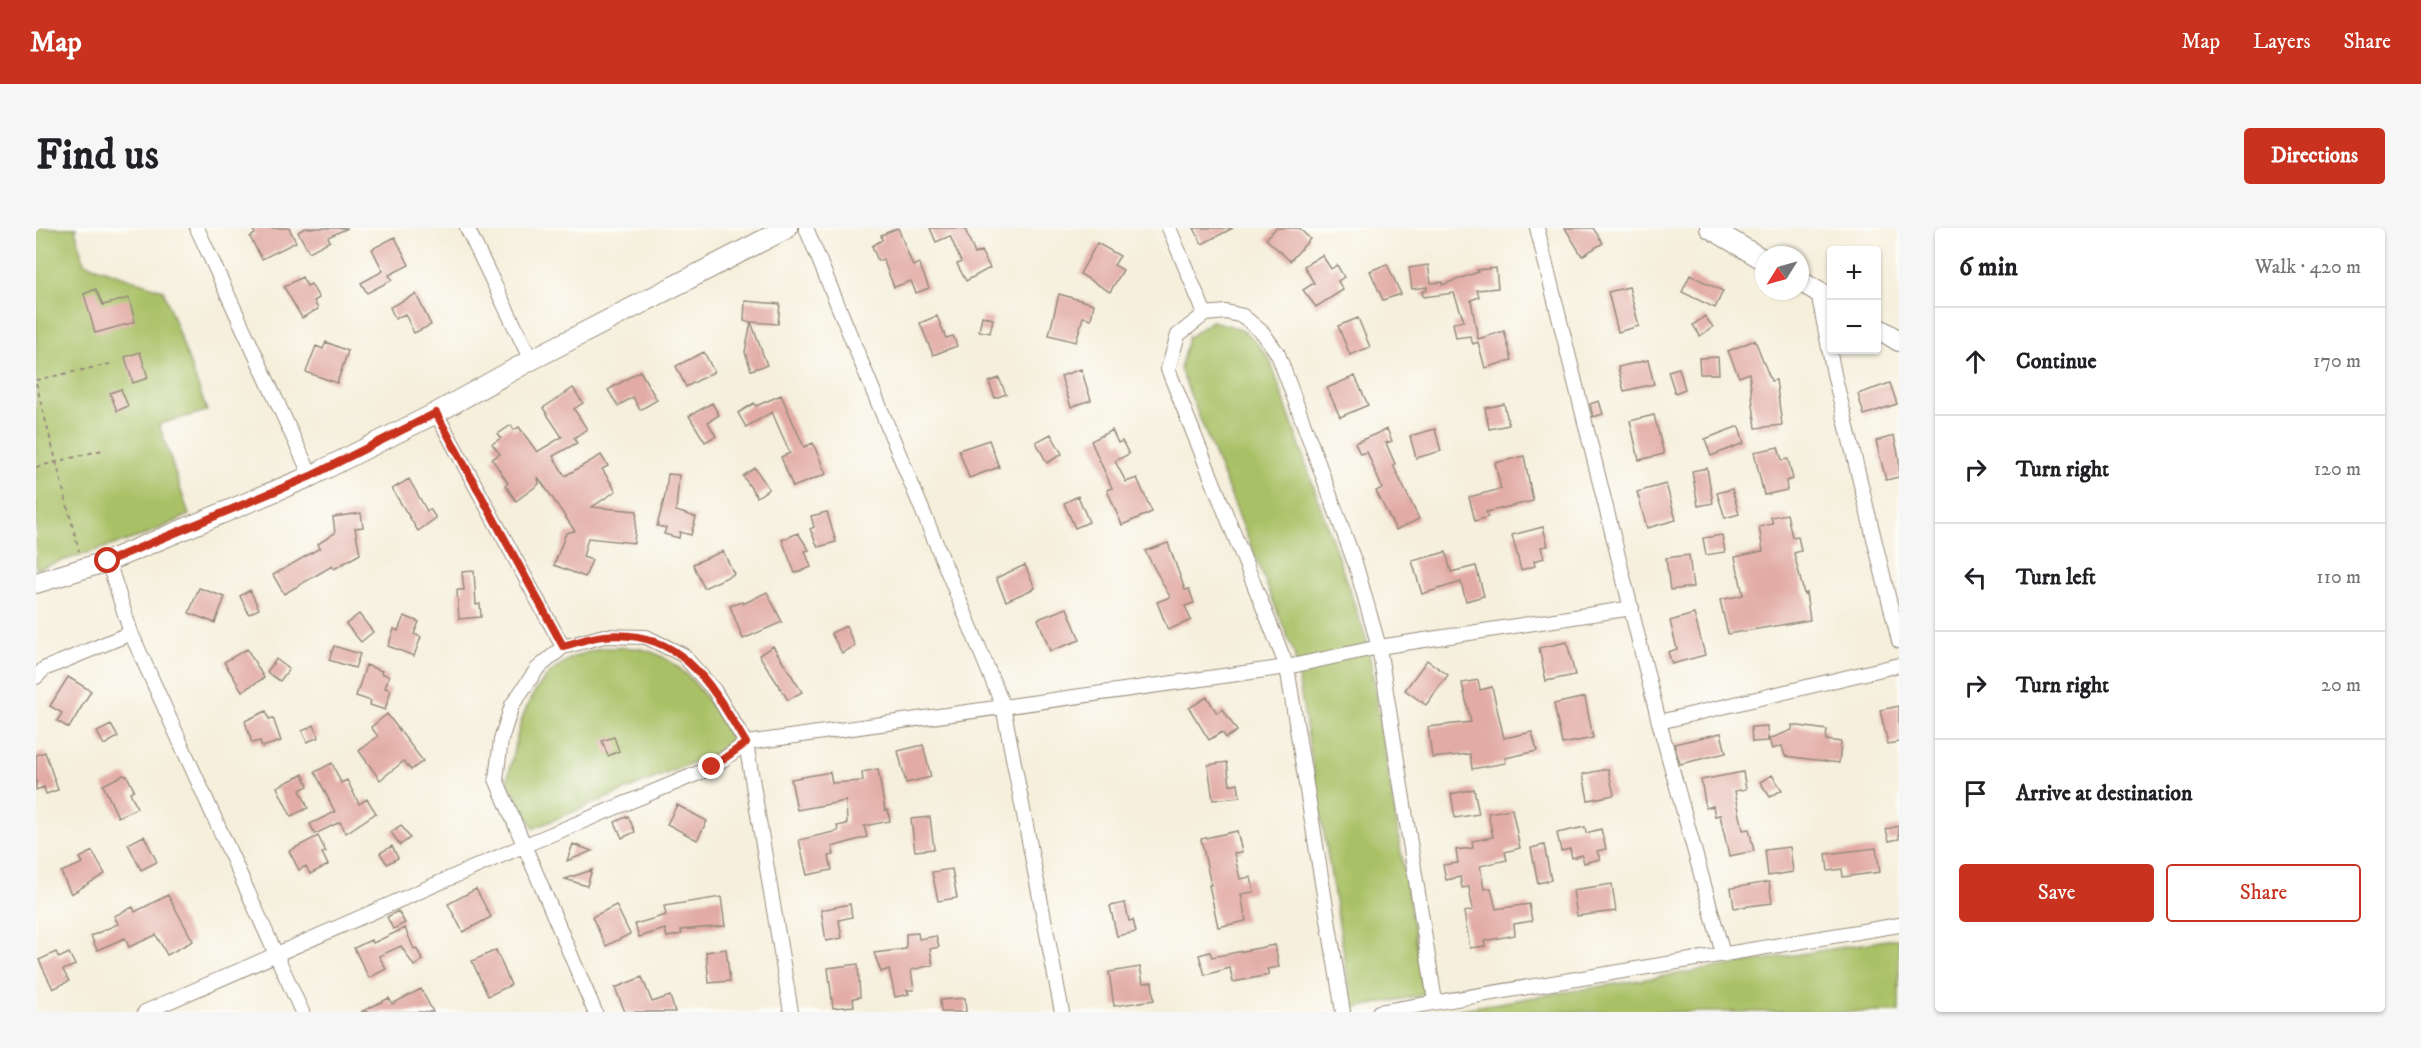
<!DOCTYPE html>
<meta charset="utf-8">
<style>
:root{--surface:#fff;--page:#f6f6f6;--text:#202124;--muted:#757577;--line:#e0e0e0;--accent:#c8321e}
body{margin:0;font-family:"IM FELL DW Pica",serif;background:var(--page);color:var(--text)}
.controls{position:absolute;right:18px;top:18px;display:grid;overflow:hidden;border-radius:6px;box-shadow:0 2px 4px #0004}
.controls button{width:54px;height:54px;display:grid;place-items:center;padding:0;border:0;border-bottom:2px solid var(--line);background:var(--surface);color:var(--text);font:30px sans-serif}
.compass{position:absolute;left:1719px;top:18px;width:54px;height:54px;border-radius:50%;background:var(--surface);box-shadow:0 2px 4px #0004;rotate:233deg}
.stop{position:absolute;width:18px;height:18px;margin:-14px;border:4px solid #c8321e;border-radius:50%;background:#fff}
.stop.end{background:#c8321e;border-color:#fff;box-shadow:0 2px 6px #0008}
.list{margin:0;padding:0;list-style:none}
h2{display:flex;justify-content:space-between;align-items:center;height:78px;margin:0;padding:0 24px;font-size:26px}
h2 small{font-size:20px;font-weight:400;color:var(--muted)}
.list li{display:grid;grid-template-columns:39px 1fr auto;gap:18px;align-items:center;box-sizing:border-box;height:108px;padding:0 24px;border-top:2px solid var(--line)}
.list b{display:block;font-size:22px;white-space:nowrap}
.list em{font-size:20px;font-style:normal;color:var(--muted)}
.actions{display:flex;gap:12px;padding:18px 24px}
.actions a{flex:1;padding:14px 0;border:2px solid var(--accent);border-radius:6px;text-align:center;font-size:21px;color:var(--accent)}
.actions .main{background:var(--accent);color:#fff}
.icon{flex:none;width:33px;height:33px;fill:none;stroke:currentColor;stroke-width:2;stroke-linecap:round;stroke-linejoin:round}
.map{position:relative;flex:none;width:1863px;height:784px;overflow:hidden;border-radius:6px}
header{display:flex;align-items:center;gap:36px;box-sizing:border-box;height:84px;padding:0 30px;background:var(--accent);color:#fff}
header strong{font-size:28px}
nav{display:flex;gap:33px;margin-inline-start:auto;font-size:21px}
.intro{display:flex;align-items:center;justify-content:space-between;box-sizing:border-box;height:144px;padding:0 36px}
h1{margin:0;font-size:42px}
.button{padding:15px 27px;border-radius:6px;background:var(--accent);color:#fff;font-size:21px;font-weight:700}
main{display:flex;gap:36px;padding:0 36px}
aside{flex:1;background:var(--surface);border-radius:6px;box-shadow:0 2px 4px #0004}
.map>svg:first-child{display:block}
.green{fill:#a9c166;stroke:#727642;stroke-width:1.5}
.building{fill:#e2aba4}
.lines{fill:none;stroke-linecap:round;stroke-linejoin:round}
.street-casing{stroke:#988c7d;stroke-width:16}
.secondary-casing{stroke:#988c7d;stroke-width:22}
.path{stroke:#988c7d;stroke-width:2;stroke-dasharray:4.5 4.5;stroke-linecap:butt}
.street{stroke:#fff;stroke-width:14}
.secondary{stroke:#fff;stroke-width:20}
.route{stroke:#c8321e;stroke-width:8}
</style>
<header>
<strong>Map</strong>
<nav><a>Map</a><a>Layers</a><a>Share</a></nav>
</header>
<div class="intro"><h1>Find us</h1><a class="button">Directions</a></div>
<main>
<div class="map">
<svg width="1863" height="784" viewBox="0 0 1863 784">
<rect width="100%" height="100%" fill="#fdfcf7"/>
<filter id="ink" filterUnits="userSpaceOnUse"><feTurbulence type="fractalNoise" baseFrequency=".0167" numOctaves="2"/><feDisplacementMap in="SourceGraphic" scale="12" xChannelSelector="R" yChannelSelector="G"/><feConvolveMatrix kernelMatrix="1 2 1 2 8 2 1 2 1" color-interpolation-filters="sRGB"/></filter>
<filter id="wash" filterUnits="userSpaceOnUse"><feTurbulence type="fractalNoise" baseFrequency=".008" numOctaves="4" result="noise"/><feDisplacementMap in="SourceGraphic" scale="24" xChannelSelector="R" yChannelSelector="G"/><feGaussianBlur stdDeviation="1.35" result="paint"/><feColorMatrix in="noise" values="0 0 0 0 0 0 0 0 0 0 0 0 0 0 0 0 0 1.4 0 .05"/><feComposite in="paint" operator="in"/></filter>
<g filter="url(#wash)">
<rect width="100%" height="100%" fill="#f5efdc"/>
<path class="green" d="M0,0H42L39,1L48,35L127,62L171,183L123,196L153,287L109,307L0,341Z
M1175,93C1210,101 1212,103 1234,132L1331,413L1388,767L1317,780L1258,425L1144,141L1152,110Z
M567,420C580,420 597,418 609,422C653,434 675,477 697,513L673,528L498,600L471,553C482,506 486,459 532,432C542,426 556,423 567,420Z
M1863,710V784H1407Z"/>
<g id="blocks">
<path class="building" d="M216,0H253L260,14L226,31L214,9L219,6Z
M269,0H312L292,9L294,13L273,24L262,4Z
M862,0L877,38L883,35L893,60L880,65L875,53L858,59L847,31L842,33L836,18L846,12L845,7Z
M894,0H932L929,1L939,26L945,23L954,40L930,53L921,36L925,34L914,8L900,14Z
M1158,0H1197L1166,16Z
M1240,0H1263L1274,11L1254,33L1230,11Z
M1529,0H1557L1567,15L1546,28Z
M359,9L373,37L353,47L356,52L331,65L325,55L347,43L336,21Z
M1061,15L1084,28L1078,37L1087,42L1074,64L1044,46Z
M1286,27L1295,41L1301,37L1308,49L1302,53L1307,62L1280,79L1267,62L1278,55L1268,38Z
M1351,36L1365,66L1347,72L1334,43Z
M1392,37L1395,55L1406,54V57L1442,44L1441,42L1460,40L1462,60L1441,62L1443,69L1435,72L1441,106L1442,111L1468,103L1476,132L1449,140L1442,114L1437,116L1434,108L1420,110L1417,95L1428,93L1418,65L1387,69L1386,64L1391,62V59L1376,61L1373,40Z
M1654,47L1687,63L1679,80L1646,64Z
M266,49L271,58L275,56L283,70L278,73L282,81L266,90L248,59Z
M1593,59L1603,98L1582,104L1572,64Z
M60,61L67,77L93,70L99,94L59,105L48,66Z
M380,66L395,97L378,105L369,86L359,91L354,79Z
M1023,66L1058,76L1055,91L1047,89L1040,114L1013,107Z
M709,73L744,76L742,96L715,94L731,137L715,142L709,124L715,94L708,93Z
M901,88L910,110L917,108L921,118L897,127L884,95Z
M946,88L957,91L954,105L943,103Z
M1669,88L1677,99L1664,108L1657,97Z
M1322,90L1334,119L1314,127L1302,98Z
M1719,112L1735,153L1740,152L1746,197L1720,200L1713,145L1703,149L1692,123Z
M290,114L312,123L301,155L270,144L280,118L287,121Z
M104,124L112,150L97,155L89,129Z
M668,124L678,144L650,159L640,138Z
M1682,129L1683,146H1664L1663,130Z
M1612,132L1618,156L1588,163L1582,139Z
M1643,140L1649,161L1639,165L1632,143Z
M1045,141L1055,172L1035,179L1025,148Z
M604,143L621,172L604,182L597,169L582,178L572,162Z
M1319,148L1332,177L1304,189L1291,160Z
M963,150L970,166L959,170L953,154Z
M1854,155L1861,176L1828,187L1822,166Z
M537,160L547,175L538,181L551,201L538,210L541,215L517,228L529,248L565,227L572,238L566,241L580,263L556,279L601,283L598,315L552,310L547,329L556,332L549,349L518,337L530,305L539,303L502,249L503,256L480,273L469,257L472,255L456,231L464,226L456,216L465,210L462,206L475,197L478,202L483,199L501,224L526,209L507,180Z
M85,161L92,178L81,183L74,165Z
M745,167L768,219L777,215L790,246L757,259L745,229L754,225L736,184L710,199L702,185L718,175L720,178Z
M1563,173L1567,186L1557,189L1554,176Z
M676,175L683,187L672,194L680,208L669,214L653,188Z
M1468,176L1473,197L1453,201L1449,180Z
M1618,187L1628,226L1603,232L1594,193Z
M1703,198L1708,215L1675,228L1669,211Z
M1351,201L1356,213L1350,215L1359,236L1357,237L1383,291L1360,302L1340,263L1346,260L1331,224L1324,226L1319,215Z
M1399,201L1405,223L1380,230L1374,208Z
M1076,202L1082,215L1086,213L1093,226L1079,233L1090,254L1101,250L1116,284L1086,297L1071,262L1076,260L1055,213Z
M1015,206L1026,226L1011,235L1000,214Z
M1858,208L1863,230V249L1850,252L1840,213Z
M953,212L963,239L933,250L923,222Z
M1742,219L1746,232L1752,231L1757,251L1750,253L1751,262L1728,267L1718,224Z
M1488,228L1497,273L1450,284L1452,289L1439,293L1433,269L1465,261L1459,235Z
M719,240L733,261L721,269L707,248Z
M1671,240L1677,275L1662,278L1656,243Z
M632,246L643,247L640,283L660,289L655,307L644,304L643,310L628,306L630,300L621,298L629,268Z
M373,251L391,283L394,281L400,290L382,303L356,261Z
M1630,256L1640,292L1611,300L1601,264Z
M1696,261L1703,286L1689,290L1681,265Z
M1042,268L1053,294L1039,300L1028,275Z
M791,284L800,314L782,319L774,301L778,299L775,288Z
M325,285L327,299L319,300L324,326L298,341L296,338L248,366L237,347L284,320L282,316L299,305L297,289Z
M1751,286L1756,309L1762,308L1765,323L1758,325L1768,366L1770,365L1774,392L1692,406L1684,372L1707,367L1699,329L1727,323L1723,299L1737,296L1735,289Z
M1507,299L1512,318L1505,319L1508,330L1498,333L1499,338L1485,342L1476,307Z
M762,305L773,322L769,323L775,339L759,345L746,312Z
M1686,307L1689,324L1670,327L1667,310Z
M1132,315L1149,362L1153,361L1158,375L1149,378L1155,392L1132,402L1121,374L1134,369L1109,323Z
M687,323L698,346L668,360L657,336Z
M1410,324L1415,344L1440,338L1448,368L1430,373L1425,354L1386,366L1376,333Z
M1653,327L1657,359L1634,362L1630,330Z
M989,337L999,360L970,373L960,350Z
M438,343L440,377L444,376L445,389L423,391L421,362H428L426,344Z
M163,360L189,369L179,395L153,385Z
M214,362L223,381L213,386L204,368Z
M731,364L746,394L707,411L694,378L706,374L707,376Z
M1031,380L1044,412L1014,423L1002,391Z
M323,386L337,404L325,414L310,396Z
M1658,386L1669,427L1636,436L1632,424L1641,421L1634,393Z
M368,388L383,394L378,406L385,409L378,428L352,418L358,401L362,403Z
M810,398L819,418L806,425L795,405Z
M1531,414L1539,447L1510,453L1503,420Z
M298,418L324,426L319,440L293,432Z
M737,418L766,464L752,472L723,427Z
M211,421L228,450L206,463L188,434Z
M240,431L253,441L244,453L231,444Z
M1391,432L1412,447L1390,477L1369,462Z
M330,437L346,443L345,445L353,448L349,460L355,462L349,482L334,477L335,473L320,468Z
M32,449L55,463L33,500L21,493L26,485L14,478Z
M1442,452L1444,462L1456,459L1468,510L1496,504L1501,523L1469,530L1470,535L1436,541L1434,526L1396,530L1392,499L1435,494L1426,455Z
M1171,469L1181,485L1187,481L1201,503L1190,510L1186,504L1173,512L1153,480Z
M1549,469L1557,510L1526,516L1518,476Z
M1863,478V514L1852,516L1844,482Z
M230,483L233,491L237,490L245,513L226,519L224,513L216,515L209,493Z
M351,486L387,533L375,542L368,533L344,552L323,523L342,508L335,499Z
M75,497L82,509L68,517L61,504Z
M278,497L283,509L271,514L266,503Z
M1756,497L1791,502L1790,512L1805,514L1803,535L1749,528L1746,518L1736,521L1733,511L1756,502Z
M1731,498L1732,513L1716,514L1715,499Z
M1685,505L1690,525L1644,536L1638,516Z
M578,509L583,523L572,528L566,513Z
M887,517L895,549L870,555L862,523Z
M9,524L22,562L10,566L8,559L0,562V527Z
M1191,534L1194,557L1202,555L1204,569L1177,572L1172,537Z
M296,535L305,555L311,552L323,576L331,571L340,585L310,605L304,594L279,606L274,596L299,584L279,544Z
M842,541L849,582H852L854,593L828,598L831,609L796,619L798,627L793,628L796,642L771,647L763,612L802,603L801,598L811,596L810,573L761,582L755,551L794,544L796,555L827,553L826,544Z
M1572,541L1578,567L1552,572L1547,546Z
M1707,544L1710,561L1699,563L1707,602L1713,601L1718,623L1693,628L1684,587L1679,588L1677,578L1670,580L1665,552Z
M267,546L272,558L264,562L272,580L255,588L241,559Z
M87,547L91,548L98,562L94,564L101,580L82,589L67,557Z
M1736,547L1746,562L1734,569L1724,554Z
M1438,561L1443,586L1419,590L1415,566Z
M641,577L671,593L661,612L631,596Z
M1476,581L1484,620L1469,624L1471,632L1444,638L1448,661L1455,660L1460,681L1493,676L1496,693L1478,696L1479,707L1448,713L1449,718L1434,720L1428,684L1437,682L1433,659L1426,660L1424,649L1410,652L1407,637L1422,635L1420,622L1437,620L1436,613L1457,609L1452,585Z
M592,588L599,604L586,610L579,594Z
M894,589L898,621L879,623L875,591Z
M365,597L374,610L364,617L355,604Z
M1863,598V611L1853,613L1850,601Z
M1549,599L1550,605L1565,601L1570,621L1561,623L1564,631L1548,635L1546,627L1536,630L1534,621L1525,623L1521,605Z
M1201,603L1206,624L1198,625L1204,651L1215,649L1218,664L1205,666L1210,693L1182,699L1173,657H1175L1165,611Z
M108,608L121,634L105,642L92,616Z
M282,608L290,624L286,625L292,637L274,646L270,638L263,642L253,623Z
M537,616L556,623L531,633Z
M1508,617L1515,652L1502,655L1495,620Z
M356,618L362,630L351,636L344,625Z
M1754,619L1757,644L1732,648L1729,622Z
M1840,620L1844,644L1807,649L1806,641L1792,643L1790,626Z
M56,623L69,646L35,666L25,644L47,635L44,630Z
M916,641L921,670L902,673L896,644Z
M556,642L551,658L529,651Z
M1733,654L1736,675L1698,680L1695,660Z
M1576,656L1580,683L1541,688L1537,662Z
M440,661L455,689L427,704L412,676Z
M132,667L157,713L131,727L120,707L93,719L89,710L61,722L55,708L82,696L78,688L97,679L99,684Z
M685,669L689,698L645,702L646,706L631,709L629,701L603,709L599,696L630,687L628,678Z
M1089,675L1093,693L1097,692L1100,704L1081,708L1074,678Z
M814,676L816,689L803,692L806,710L790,713L785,682Z
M580,677L594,706L570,718L556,689Z
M362,683L369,695L357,701L351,689Z
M369,700L378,721L380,720L387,732L378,738L365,718L343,728L350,741L333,750L318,720L335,712L337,715Z
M882,705L883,711L900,708L903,719L894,721L897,737L875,742L878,762H871L873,766L859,769L853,741L845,744L838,725L870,721V706Z
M1239,717L1243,739L1231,741L1233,747L1197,754L1194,740L1169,747L1163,727L1174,724L1176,729Z
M690,721L694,753L673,755L670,724Z
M460,722L475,757L452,768L436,733Z
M20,724L23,730L33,725L39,737L27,742L33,753L17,761L3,732Z
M822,736L824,769L817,770L818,778L797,780L792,740Z
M1104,739L1107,755L1116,754L1118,772L1078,778L1073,744Z
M606,749L616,774L634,768L639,784H589L579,760Z
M385,761L397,784H325L353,770L356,776Z
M929,770L930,784H905L904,772Z"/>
</g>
</g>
<g filter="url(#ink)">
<use href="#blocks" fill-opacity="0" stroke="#988c7d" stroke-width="1.5"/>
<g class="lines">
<g class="street-casing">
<path id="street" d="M161,0L275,248
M431,0L495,132
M770,0L967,478L1026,784
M1133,0L1169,86
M1501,0L1623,494L1687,726
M1782,64L1798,146L1863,413
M400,185L527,419
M72,333L95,405L266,784
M0,449L8,441L95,405
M1623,494L1863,437
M109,784L487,618L677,539L710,515L1251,439L1343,419L1596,380
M559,784L460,551L465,512L476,477L501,441L527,419L568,408L610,409L647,427L678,462L710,515L755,784
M1307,784L1251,439L1132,141L1142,107L1169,86L1190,84L1207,88L1227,105L1242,126L1320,338L1343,419L1399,773
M1343,784L1863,697"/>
</g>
<g class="secondary-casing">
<path id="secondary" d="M1674,0L1728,32
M1764,53L1796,72
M1840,99L1863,113
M0,355L72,333L275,248L400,185L495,132L751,0"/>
</g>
<path class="path" d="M0,152L74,136
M0,155L43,323
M0,239L70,221"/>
<use href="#street" class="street"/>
<use href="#secondary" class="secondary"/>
</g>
</g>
<g class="lines" filter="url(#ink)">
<path class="route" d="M72,333L275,248L400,185L527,418C540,415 554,409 568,408C646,400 676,458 710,515L676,539"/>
</g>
</svg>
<div class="controls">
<button>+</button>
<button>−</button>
</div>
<svg class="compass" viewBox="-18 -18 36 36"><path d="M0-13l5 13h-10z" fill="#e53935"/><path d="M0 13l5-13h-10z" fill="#757577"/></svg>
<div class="stop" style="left:72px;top:333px"></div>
<div class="stop end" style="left:676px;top:539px"></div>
</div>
<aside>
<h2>6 min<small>Walk · 420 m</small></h2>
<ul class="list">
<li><svg class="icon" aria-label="ahead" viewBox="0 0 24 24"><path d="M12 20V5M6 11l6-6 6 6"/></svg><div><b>Continue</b></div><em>170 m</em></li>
<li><svg class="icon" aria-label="right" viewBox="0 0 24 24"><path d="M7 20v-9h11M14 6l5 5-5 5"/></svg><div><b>Turn right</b></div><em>120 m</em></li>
<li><svg class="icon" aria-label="left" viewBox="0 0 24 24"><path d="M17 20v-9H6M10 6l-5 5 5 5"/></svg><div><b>Turn left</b></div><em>110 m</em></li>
<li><svg class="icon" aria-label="right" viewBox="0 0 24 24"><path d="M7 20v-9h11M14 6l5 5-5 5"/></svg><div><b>Turn right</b></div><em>20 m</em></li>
<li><svg class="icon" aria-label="arrive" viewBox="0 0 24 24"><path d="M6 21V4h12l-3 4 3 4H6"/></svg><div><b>Arrive at destination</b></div></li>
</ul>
<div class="actions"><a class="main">Save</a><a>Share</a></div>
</aside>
</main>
